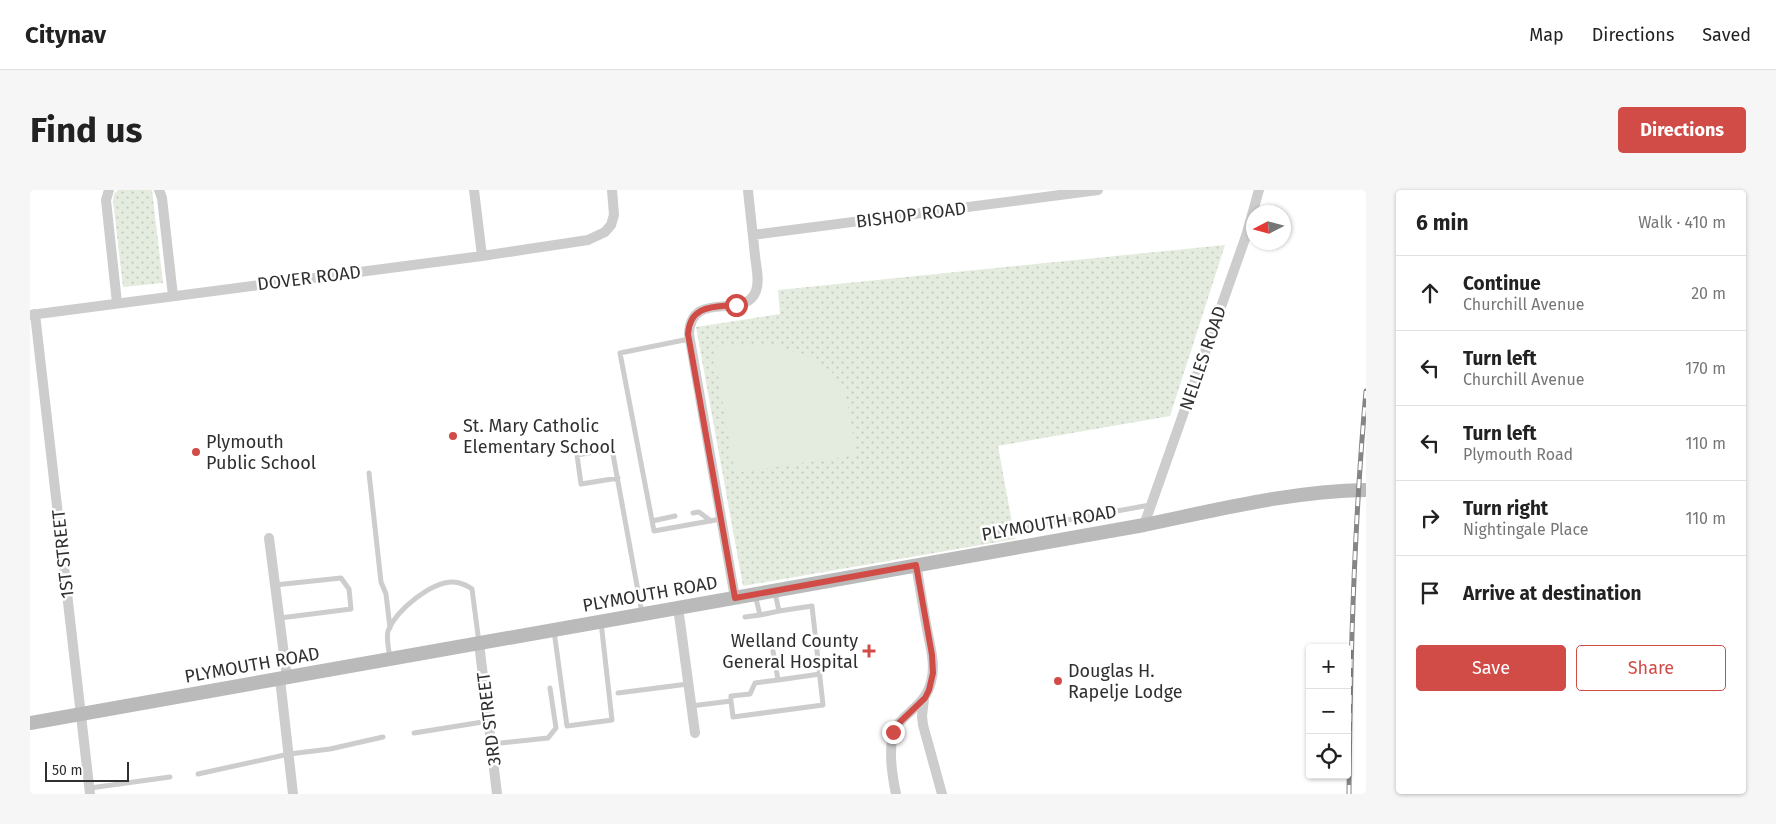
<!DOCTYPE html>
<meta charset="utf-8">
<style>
:root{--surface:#fff;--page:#f6f6f6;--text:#222;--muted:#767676;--line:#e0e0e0;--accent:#d14c47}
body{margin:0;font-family:"Fira Sans",sans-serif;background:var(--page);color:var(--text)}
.controls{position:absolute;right:15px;bottom:15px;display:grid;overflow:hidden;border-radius:5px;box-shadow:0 1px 4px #0004}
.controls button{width:45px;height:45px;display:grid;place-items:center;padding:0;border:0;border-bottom:1px solid var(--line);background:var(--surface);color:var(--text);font:25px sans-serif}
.compass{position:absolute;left:1216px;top:15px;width:45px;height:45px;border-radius:50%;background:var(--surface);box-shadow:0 1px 4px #0004;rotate:264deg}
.scale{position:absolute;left:15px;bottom:12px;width:84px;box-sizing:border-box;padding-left:5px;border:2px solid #303030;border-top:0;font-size:14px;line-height:18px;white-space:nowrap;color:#303030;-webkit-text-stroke:4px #fff;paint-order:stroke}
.stop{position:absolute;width:15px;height:15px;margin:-11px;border:4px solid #d14c47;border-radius:50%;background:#fff}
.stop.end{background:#d14c47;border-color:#fff;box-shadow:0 1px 5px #0008}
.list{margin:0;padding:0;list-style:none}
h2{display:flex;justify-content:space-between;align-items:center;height:65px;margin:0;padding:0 20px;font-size:21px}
h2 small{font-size:16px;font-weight:400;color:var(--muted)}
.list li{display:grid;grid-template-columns:32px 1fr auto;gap:15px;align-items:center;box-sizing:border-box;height:75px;padding:0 20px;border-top:1px solid var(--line)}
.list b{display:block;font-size:19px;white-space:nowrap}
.list p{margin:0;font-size:16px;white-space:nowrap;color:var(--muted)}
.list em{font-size:16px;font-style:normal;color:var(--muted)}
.actions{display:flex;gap:10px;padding:15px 20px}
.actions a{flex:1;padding:11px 0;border:1px solid var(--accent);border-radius:5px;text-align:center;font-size:18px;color:var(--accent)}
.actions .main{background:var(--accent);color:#fff}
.icon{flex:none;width:28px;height:28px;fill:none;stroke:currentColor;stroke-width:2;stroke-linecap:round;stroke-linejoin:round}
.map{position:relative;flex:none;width:1336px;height:604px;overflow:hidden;border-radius:5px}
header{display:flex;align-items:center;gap:30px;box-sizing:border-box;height:70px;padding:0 25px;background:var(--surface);border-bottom:1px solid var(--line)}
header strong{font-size:24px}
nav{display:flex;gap:28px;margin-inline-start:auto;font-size:18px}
.intro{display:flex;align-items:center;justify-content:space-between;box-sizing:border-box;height:120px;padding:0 30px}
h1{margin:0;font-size:35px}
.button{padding:12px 22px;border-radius:5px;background:var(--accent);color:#fff;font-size:18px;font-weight:700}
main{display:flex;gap:30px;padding:0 30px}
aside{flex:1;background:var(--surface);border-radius:5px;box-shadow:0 1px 4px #0004}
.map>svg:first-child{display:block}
.grass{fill:url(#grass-dots)}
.pitch{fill:#e4ebdf}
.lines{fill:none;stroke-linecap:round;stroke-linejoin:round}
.lane{stroke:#cdcdcd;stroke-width:5}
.street{stroke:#cdcdcd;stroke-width:10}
.secondary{stroke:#bababa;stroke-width:14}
.rail-casing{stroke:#858585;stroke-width:5}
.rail{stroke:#fff;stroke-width:3;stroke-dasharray:9;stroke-linecap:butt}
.route{stroke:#d14c47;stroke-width:6}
.poi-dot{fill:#d14c47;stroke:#fff;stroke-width:2}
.labels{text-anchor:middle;stroke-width:5;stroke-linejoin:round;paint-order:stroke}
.street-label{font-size:18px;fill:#303030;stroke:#fff}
.poi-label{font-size:18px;fill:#303030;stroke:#fff;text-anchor:start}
</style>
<header>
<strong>Citynav</strong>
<nav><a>Map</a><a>Directions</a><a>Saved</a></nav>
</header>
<div class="intro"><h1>Find us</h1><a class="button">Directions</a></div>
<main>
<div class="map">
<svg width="1336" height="604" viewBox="0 0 1336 604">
<defs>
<pattern id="grass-dots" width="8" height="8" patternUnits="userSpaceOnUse" patternTransform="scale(1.25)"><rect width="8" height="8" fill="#e4ebdf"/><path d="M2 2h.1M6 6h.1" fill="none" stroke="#c4cac0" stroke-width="1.8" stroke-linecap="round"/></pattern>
</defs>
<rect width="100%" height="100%" fill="#fff"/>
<path class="grass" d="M88,0H122L133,93L93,97L83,11L84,4Z
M1195,55L1140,226L968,256L985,349L713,396L666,137L750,124L748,100Z"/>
<path class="pitch" d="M713,155H744L778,167L801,181L815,202L827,265L712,282L704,278L683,157Z"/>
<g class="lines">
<path class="lane" d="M659,149L590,163L624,341L691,329
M339,283L351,392L356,404L360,438
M588,288L551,294L547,265L582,259L612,423
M663,323L669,322L681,331
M622,331L645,326
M966,343L1120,315
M245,395L311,388L319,399L321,419L250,428
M725,405L730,425L749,421L745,403
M715,427L730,425
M524,441L537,536L582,530L571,432
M360,468C359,460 356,449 358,441C366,420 402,391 424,392C431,393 437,395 442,399L449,453
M748,490L790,484
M588,503L658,494
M701,511V506L720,504L725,493L748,490L743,461
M661,516L701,511L703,527L793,515L782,416L749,421
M384,543L459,531
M462,554L518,548L526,538L520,498
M168,584L259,564L300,559L353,547
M60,598L140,587"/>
<path class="street" d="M79,0L76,10L87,113
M129,0L132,8L143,106
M444,0L452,66
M723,45L1068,0
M5,124L60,604
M0,125L452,66L558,50L575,42L581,35L584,25L582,0
M1114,335L1216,46L1229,0
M239,348L257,488
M705,408L659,144C661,98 715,131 726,101C730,90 726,77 725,66C723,44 720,22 718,0
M648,417L665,543
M449,453L467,604
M250,489L263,604
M894,509L892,526L893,535L912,604
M866,604C862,585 856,549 869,533C881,519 896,512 901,492C906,475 900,456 897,439C893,418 890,397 886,375"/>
<path class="secondary" d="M0,533L1114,335C1187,320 1261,301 1336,300"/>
<g class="rail-casing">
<path id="rail" d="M1319,604C1320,470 1324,335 1336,201"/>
</g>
<use href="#rail" class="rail"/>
</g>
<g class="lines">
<path class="route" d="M706,115C683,117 660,115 658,144L705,408L886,375L902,465L903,483L899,500L895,508L869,533L863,542"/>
</g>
<g class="poi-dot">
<circle cx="423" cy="246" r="5"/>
<circle cx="166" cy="262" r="5"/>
<path d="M836.5 453.5h5v5h5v5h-5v5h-5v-5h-5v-5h5z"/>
<circle cx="1028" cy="491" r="5"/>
</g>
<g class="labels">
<g class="street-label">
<text transform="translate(881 25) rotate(-7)" y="6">BISHOP ROAD</text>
<text transform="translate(279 88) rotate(-7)" y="6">DOVER ROAD</text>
<text transform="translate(1173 168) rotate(-71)" y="6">NELLES ROAD</text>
<text transform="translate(1019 333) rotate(-10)" y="6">PLYMOUTH ROAD</text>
<text transform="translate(33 364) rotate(-96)" y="6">1ST STREET</text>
<text transform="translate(620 404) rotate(-10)" y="6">PLYMOUTH ROAD</text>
<text transform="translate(222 475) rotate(-10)" y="6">PLYMOUTH ROAD</text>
<text transform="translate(459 529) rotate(-97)" y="6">3RD STREET</text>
</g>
<g class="poi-label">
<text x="433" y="242">St. Mary Catholic<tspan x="433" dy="21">Elementary School</tspan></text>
<text x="176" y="258">Plymouth<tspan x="176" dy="21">Public School</tspan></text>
<text x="828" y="457" text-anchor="end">Welland County<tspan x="828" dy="21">General Hospital</tspan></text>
<text x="1038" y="487">Douglas H.<tspan x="1038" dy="21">Rapelje Lodge</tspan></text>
</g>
</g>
</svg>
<div class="controls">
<button>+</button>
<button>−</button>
<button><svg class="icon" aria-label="locate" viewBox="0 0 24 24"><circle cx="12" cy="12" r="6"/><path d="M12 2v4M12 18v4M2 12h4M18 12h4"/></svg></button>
</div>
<svg class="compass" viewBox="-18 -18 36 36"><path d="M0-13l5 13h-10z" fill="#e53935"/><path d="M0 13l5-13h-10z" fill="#767676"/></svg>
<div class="scale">50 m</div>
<div class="stop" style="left:706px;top:115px"></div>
<div class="stop end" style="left:863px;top:542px"></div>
</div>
<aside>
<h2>6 min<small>Walk · 410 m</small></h2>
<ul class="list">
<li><svg class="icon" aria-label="ahead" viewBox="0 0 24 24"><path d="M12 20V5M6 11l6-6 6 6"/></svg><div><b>Continue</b><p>Churchill Avenue</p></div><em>20 m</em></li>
<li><svg class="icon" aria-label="left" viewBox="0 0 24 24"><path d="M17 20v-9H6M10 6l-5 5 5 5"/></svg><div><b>Turn left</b><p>Churchill Avenue</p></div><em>170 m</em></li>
<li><svg class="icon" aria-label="left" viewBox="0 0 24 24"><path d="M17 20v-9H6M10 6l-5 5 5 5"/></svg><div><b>Turn left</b><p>Plymouth Road</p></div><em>110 m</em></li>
<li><svg class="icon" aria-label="right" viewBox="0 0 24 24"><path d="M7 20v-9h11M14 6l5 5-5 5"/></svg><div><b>Turn right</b><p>Nightingale Place</p></div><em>110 m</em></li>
<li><svg class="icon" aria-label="arrive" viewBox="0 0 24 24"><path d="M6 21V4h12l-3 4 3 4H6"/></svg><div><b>Arrive at destination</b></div></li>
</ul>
<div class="actions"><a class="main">Save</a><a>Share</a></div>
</aside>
</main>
